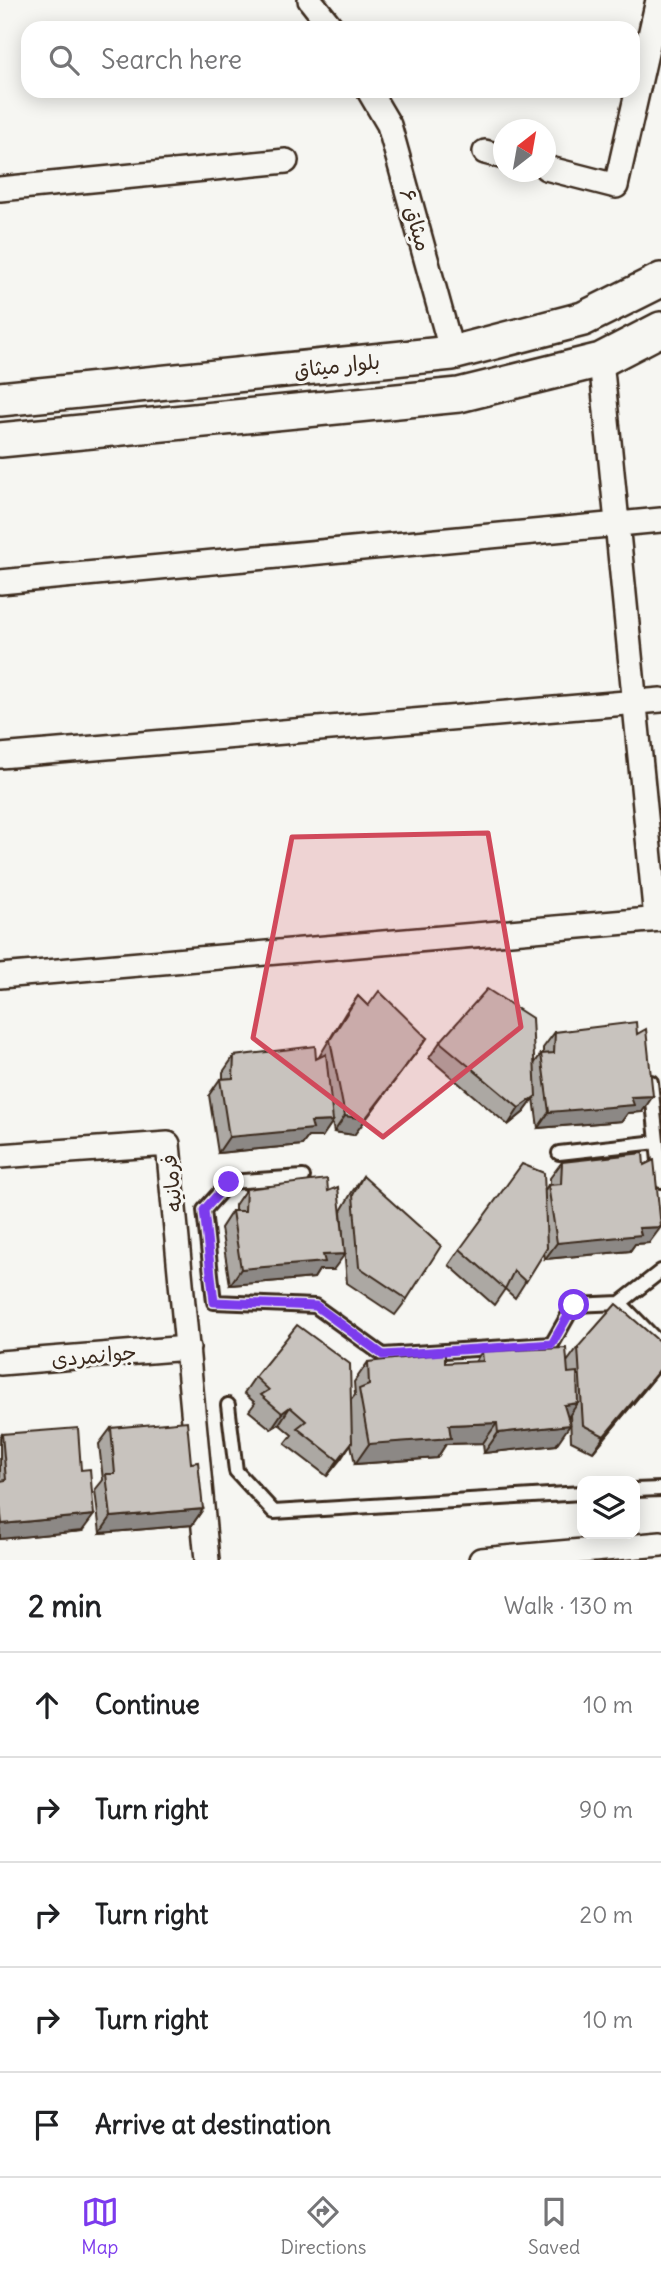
<!DOCTYPE html>
<meta charset="utf-8">
<style>
:root{--surface:#fff;--page:#f2f2f2;--text:#202124;--muted:#757577;--line:#e0e0e0;--accent:#7c3aed}
body{margin:0;font-family:Delius,"Playpen Sans Arabic",sans-serif;background:var(--page);color:var(--text)}
.controls{position:absolute;right:21px;bottom:21px;display:grid;overflow:hidden;border-radius:14px;box-shadow:0 4px 18px #0003}
.controls button{width:63px;height:63px;display:grid;place-items:center;padding:0;border:0;border-bottom:2px solid var(--line);background:var(--surface);color:var(--text);font:35px sans-serif}
.compass{position:absolute;left:493px;top:119px;width:63px;height:63px;border-radius:50%;background:var(--surface);box-shadow:0 4px 18px #0003;rotate:31deg}
.stop{position:absolute;width:21px;height:21px;margin:-16px;border:5px solid #7c3aed;border-radius:50%;background:#fff}
.stop.end{background:#7c3aed;border-color:#fff;box-shadow:0 2px 7px #0008}
.list{margin:0;padding:0;list-style:none}
h2{display:flex;justify-content:space-between;align-items:center;height:91px;margin:0;padding:0 28px;font-size:30px}
h2 small{font-size:23px;font-weight:400;color:var(--muted)}
.list li{display:grid;grid-template-columns:46px 1fr auto;gap:21px;align-items:center;box-sizing:border-box;height:105px;padding:0 28px;border-top:2px solid var(--line)}
.list b{display:block;font-size:26px;white-space:nowrap}
.list em{font-size:23px;font-style:normal;color:var(--muted)}
.icon{flex:none;width:38px;height:38px;fill:none;stroke:currentColor;stroke-width:2;stroke-linecap:round;stroke-linejoin:round}
.map{position:relative;flex:none;width:661px;height:1560px;overflow:hidden}
.search{position:absolute;background:var(--surface);box-shadow:0 4px 18px #0003;left:21px;right:21px;top:21px;height:77px;display:flex;align-items:center;gap:18px;box-sizing:border-box;padding:0 24px;border-radius:21px;color:var(--muted);font-size:26px}
.sheet{height:616px;background:var(--surface)}
nav{display:flex;justify-content:space-around;align-items:center;box-sizing:border-box;height:98px;border-top:2px solid var(--line);background:var(--surface);font-size:19px;color:var(--muted)}
nav a{display:grid;justify-items:center;gap:4px}
nav .on{color:var(--accent)}
.map>svg:first-child{display:block}
.lines{fill:none;stroke-linecap:round;stroke-linejoin:round}
.lane-casing{stroke:#3b2a1e;stroke-width:18}
.street-casing{stroke:#3b2a1e;stroke-width:28}
.secondary-casing{stroke:#3b2a1e;stroke-width:38}
.lane{stroke:#f6f6f2;stroke-width:12}
.street{stroke:#f6f6f2;stroke-width:23}
.secondary{stroke:#f6f6f2;stroke-width:33}
.wall{fill:#aca8a3;stroke:#3b2a1e;stroke-width:2}
.shaded-wall{fill:#8c8885;stroke:#3b2a1e;stroke-width:2}
.building{fill:#c8c3be;stroke:#3b2a1e;stroke-width:2}
.route{stroke:#7c3aed;stroke-width:9}
.marked{fill:#d1495b;fill-opacity:0.2;stroke:#d1495b;stroke-width:5;stroke-linejoin:round}
.labels{text-anchor:middle;stroke-width:6;stroke-linejoin:round;paint-order:stroke}
.street-label{font-size:21px;fill:#3b2a1e;stroke:#f6f6f2}
</style>
<div class="map">
<svg width="661" height="1560" viewBox="0 0 661 1560">
<rect width="100%" height="100%" fill="#f6f6f2"/>
<filter id="ink" filterUnits="userSpaceOnUse"><feTurbulence type="fractalNoise" baseFrequency=".0143" numOctaves="2"/><feDisplacementMap in="SourceGraphic" scale="14" xChannelSelector="R" yChannelSelector="G"/><feConvolveMatrix kernelMatrix="1 2 1 2 8 2 1 2 1" color-interpolation-filters="sRGB"/></filter>
<g filter="url(#ink)">
<g class="lines">
<g class="lane-casing">
<path id="lane" d="M651,1082L661,1181
M559,1153L657,1142
M303,1177L229,1182L204,1210L214,1302L315,1306L383,1355L552,1344L574,1305L620,1303
M661,1271L620,1303L661,1345
M228,1405L236,1471L274,1512L582,1493
M635,1490L661,1489"/>
</g>
<g class="street-casing">
<path id="street" d="M310,0L332,28
M369,91L389,125L452,353
M485,152L504,157
M546,168L616,186L658,0
M0,189L286,161
M601,360L656,919
M0,582L661,520
M0,756L661,700
M0,976L661,919
M0,1156L168,1144L207,1560
M0,1363L188,1348
M481,1560L661,1544"/>
</g>
<g class="secondary-casing">
<path id="secondary" d="M0,399L452,353L583,319L661,280
M0,440L459,395L601,360L661,329"/>
</g>
<use href="#lane" class="lane"/>
<use href="#street" class="street"/>
<use href="#secondary" class="secondary"/>
</g>
<path class="wall" d="M358,996L368,1006L427,1038L354,1135L334,1132L332,1122L322,1137H308L302,1145L218,1153L209,1095L220,1079H223V1072L234,1056L316,1059L319,1057L346,1012Z
M555,1032L642,1112L628,1113L622,1121L538,1128L534,1098L524,1112L508,1125L429,1058L440,1042L534,1064L541,1054H543V1048Z
M562,1162L649,1243L635,1244L630,1251L545,1259L544,1252L515,1298L505,1289L494,1305L449,1265L460,1249L545,1190L548,1185H550V1178Z
M363,1176L407,1299L395,1315L347,1283L341,1211L352,1192Z
M246,1189L333,1270H319L314,1278L230,1285L221,1228L232,1211H235V1205Z
M578,1347L661,1370L593,1452L571,1441L570,1414L556,1445L484,1453L483,1443L446,1444L437,1458L355,1464L351,1444L327,1476L285,1444L292,1435L279,1424L271,1429L249,1411L255,1403L244,1393L255,1377L351,1400L355,1395L354,1382L368,1362L445,1363L475,1362L482,1351L567,1362Z
M111,1428L191,1463L203,1509L192,1525L100,1533L95,1490L103,1480L99,1444Z
M2,1434L82,1531L0,1539V1437Z"/>
<path class="shaded-wall" d="M427,1038L354,1135L334,1132L345,1116Z
M536,1096L524,1112L508,1125L519,1108Z
M653,1096L642,1112L628,1113L622,1121L538,1128L549,1112L631,1097Z
M333,1121L322,1137H308L302,1145L218,1153L229,1137L311,1122Z
M661,1227L649,1243L635,1244L630,1251L545,1259L557,1243L639,1228Z
M345,1254L333,1270H319L314,1278L230,1285L241,1269L323,1255Z
M661,1368V1370L593,1452L604,1436Z
M578,1403L564,1423V1405Z
M290,1407L279,1424L271,1429L282,1413Z
M497,1423L483,1443L446,1444L437,1458L355,1464L369,1444L449,1425Z
M570,1425L556,1445L484,1453L498,1433Z
M352,1442L341,1459L327,1476L338,1460Z
M203,1509L192,1525L100,1533L111,1517Z
M94,1515L82,1531L0,1539V1527L2,1524Z"/>
<path class="building" d="M487,989L532,1018L536,1096L519,1108L440,1042Z
M379,991L427,1038L365,1119L345,1116L330,1040L358,996L368,1006Z
M636,1022L637,1034L646,1029L653,1096L631,1097L634,1105L549,1112L541,1054L554,1053L555,1032Z
M315,1046L316,1059L326,1054L333,1121L311,1122L313,1129L229,1137L220,1079L233,1078L234,1056Z
M643,1153L644,1165L654,1160L661,1227L639,1228L641,1235L557,1243L548,1185L561,1184L562,1162Z
M522,1164L544,1173L547,1248L526,1282L514,1271L505,1289L460,1249Z
M363,1176L441,1246L407,1299L359,1267L353,1195Z
M327,1179L328,1191L338,1187L345,1254L323,1255L325,1262L241,1269L232,1211H245L246,1189Z
M616,1304L661,1343V1368L604,1436L583,1425L578,1347Z
M297,1325L350,1364L352,1442L338,1460L297,1428L306,1421L290,1407L282,1413L261,1395L269,1390L255,1377Z
M566,1348L568,1373L577,1372L578,1403L564,1405L570,1425L498,1433L497,1423L449,1425L451,1438L369,1444L359,1389L369,1385L368,1362L445,1353V1363L483,1361L482,1351Z
M187,1421L191,1463L198,1462L203,1509L111,1517L106,1474H115L111,1428Z
M78,1428L81,1470L90,1469L94,1515L2,1524L0,1506V1481L6,1480L2,1434Z"/>
</g>
<g class="lines" filter="url(#ink)">
<path class="route" d="M229,1182L204,1210L214,1302L316,1306L383,1355L552,1344L574,1305"/>
</g>
<path class="marked" d="M488,833L521,1027L383,1137L253,1038L292,837Z"/>
<g class="labels">
<g class="street-label">
<text transform="translate(415 220) rotate(74)" y="7">میثاق ۶</text>
<text transform="translate(337 366) rotate(-6)" y="7">بلوار میثاق</text>
<text transform="translate(172 1183) rotate(-96)" y="7">فرمانیه</text>
<text transform="translate(94 1356) rotate(-5)" y="7">جوانمردی</text>
</g>
</g>
</svg>
<div class="controls">
<button><svg class="icon" aria-label="layers" viewBox="0 0 24 24"><path d="M12 4l9 5-9 5-9-5zM3 14l9 5 9-5"/></svg></button>
</div>
<svg class="compass" viewBox="-18 -18 36 36"><path d="M0-13l5 13h-10z" fill="#e53935"/><path d="M0 13l5-13h-10z" fill="#757577"/></svg>
<div class="stop" style="left:574px;top:1305px"></div>
<div class="stop end" style="left:229px;top:1182px"></div>
<div class="search"><svg class="icon" aria-label="search" viewBox="0 0 24 24"><circle cx="10" cy="10" r="6"/><path d="M15 15l6 6"/></svg>Search here</div>
</div>
<section class="sheet">
<h2>2 min<small>Walk · 130 m</small></h2>
<ul class="list">
<li><svg class="icon" aria-label="ahead" viewBox="0 0 24 24"><path d="M12 20V5M6 11l6-6 6 6"/></svg><div><b>Continue</b></div><em>10 m</em></li>
<li><svg class="icon" aria-label="right" viewBox="0 0 24 24"><path d="M7 20v-9h11M14 6l5 5-5 5"/></svg><div><b>Turn right</b></div><em>90 m</em></li>
<li><svg class="icon" aria-label="right" viewBox="0 0 24 24"><path d="M7 20v-9h11M14 6l5 5-5 5"/></svg><div><b>Turn right</b></div><em>20 m</em></li>
<li><svg class="icon" aria-label="right" viewBox="0 0 24 24"><path d="M7 20v-9h11M14 6l5 5-5 5"/></svg><div><b>Turn right</b></div><em>10 m</em></li>
<li><svg class="icon" aria-label="arrive" viewBox="0 0 24 24"><path d="M6 21V4h12l-3 4 3 4H6"/></svg><div><b>Arrive at destination</b></div></li>
</ul>
</section>
<nav>
<a class="on"><svg class="icon" aria-label="map" viewBox="0 0 24 24"><path d="M3 6l6-2 6 2 6-2v14l-6 2-6-2-6 2zM9 4v14M15 6v14"/></svg>Map</a>
<a><svg class="icon" aria-label="directions" viewBox="0 0 24 24"><path d="M12 3l9 9-9 9-9-9zM9 14v-3h6M13 9l2 2-2 2"/></svg>Directions</a>
<a><svg class="icon" aria-label="saved" viewBox="0 0 24 24"><path d="M7 4h10v16l-5-4-5 4z"/></svg>Saved</a>
</nav>
